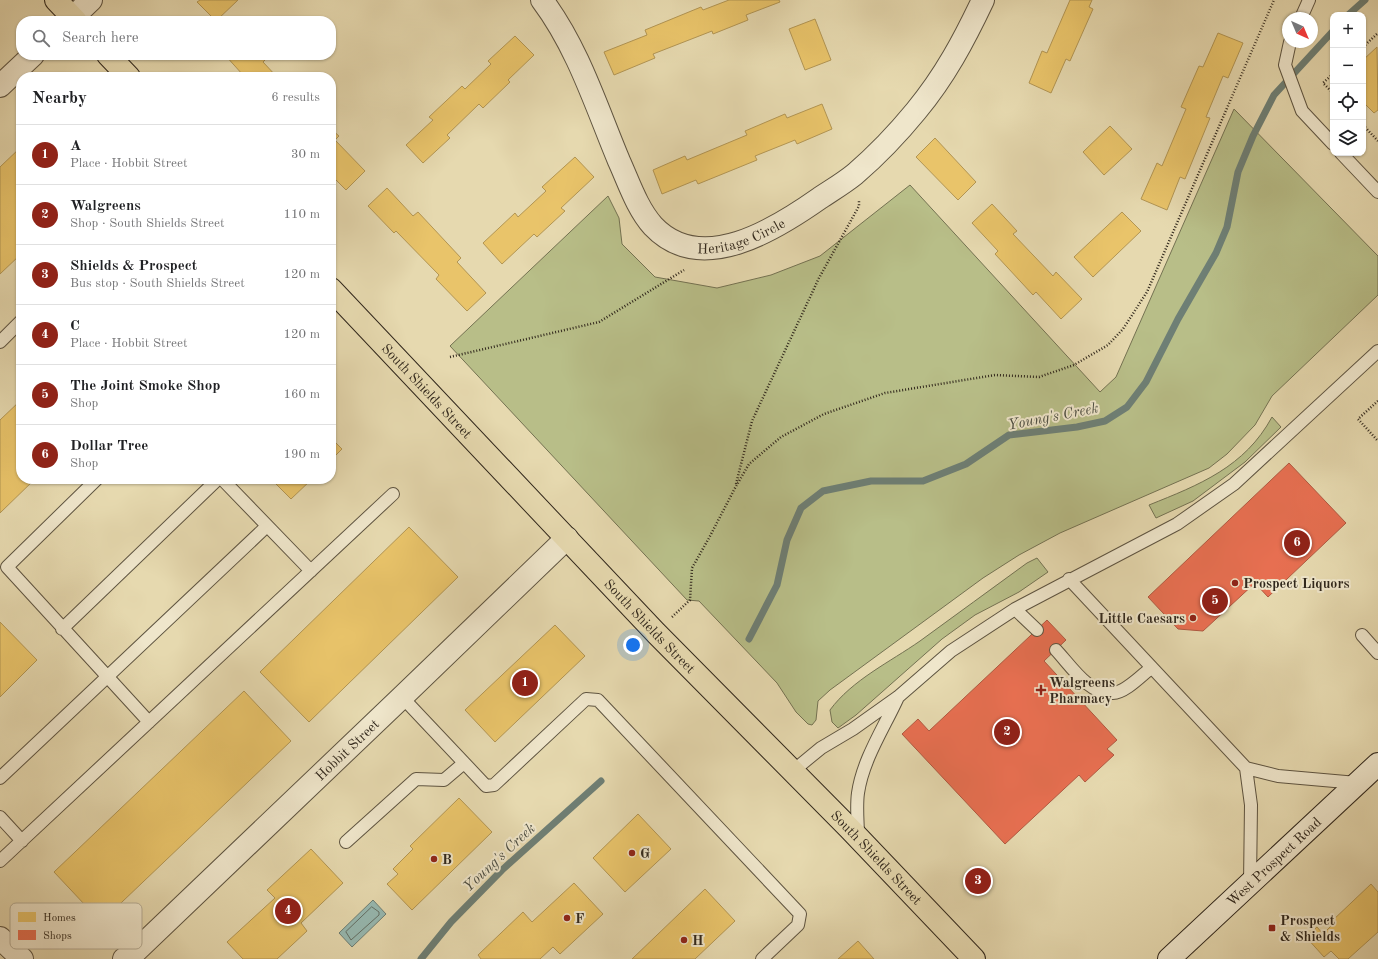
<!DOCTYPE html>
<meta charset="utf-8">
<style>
:root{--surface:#fff;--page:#f6f6f6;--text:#202124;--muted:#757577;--line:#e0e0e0;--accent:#8f2418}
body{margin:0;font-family:"Old Standard TT",serif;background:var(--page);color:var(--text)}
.controls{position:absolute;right:12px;top:12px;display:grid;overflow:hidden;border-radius:8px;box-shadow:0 1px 3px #0004}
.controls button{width:36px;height:36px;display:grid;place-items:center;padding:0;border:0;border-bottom:1px solid var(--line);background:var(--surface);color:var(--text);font:20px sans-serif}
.compass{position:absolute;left:1282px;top:12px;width:36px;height:36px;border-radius:50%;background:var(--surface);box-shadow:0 1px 3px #0004;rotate:136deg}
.you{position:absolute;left:633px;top:645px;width:14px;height:14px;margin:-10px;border:3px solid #fff;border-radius:50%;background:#1a73e8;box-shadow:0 0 0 6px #1a73e833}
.badge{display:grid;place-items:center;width:26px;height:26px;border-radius:50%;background:var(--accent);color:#fff;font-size:13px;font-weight:700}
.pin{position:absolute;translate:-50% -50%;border:2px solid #fff;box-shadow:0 1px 4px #0006}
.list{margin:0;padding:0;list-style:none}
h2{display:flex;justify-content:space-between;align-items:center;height:52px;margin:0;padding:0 16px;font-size:17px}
h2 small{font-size:13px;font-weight:400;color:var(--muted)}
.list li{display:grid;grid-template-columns:26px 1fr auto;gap:12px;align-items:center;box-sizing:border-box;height:60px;padding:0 16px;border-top:1px solid var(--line)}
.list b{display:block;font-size:15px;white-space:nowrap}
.list p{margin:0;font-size:13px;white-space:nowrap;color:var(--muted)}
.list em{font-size:13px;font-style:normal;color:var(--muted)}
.icon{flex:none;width:22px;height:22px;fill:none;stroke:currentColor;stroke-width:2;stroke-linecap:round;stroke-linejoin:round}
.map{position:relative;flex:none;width:1378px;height:959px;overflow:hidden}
.search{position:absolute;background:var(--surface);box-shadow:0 1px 3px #0004;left:16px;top:16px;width:320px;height:44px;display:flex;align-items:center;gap:10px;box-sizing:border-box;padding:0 14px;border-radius:16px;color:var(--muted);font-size:15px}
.panel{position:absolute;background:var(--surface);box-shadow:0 1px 3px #0004;left:16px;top:72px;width:320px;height:412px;border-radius:16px}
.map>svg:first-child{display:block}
.green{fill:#b8be88;stroke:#747252}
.water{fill:#97b9b1;stroke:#6e7f75}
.homes{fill:#e9c46a;stroke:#b29553}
.shops{fill:#e76f51;stroke:#b05941}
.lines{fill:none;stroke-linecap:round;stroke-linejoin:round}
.shore{stroke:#647066;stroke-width:1}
.stream{stroke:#6e7f75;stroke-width:7}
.service-casing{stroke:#5e5441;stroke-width:14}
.minor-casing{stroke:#5e5441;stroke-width:24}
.secondary-casing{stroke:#30271c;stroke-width:24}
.primary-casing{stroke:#30271c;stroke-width:24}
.path{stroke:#30271c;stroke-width:2.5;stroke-dasharray:1 2;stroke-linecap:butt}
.service{stroke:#efe6cb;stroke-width:12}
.minor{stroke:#efe6cb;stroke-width:22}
.secondary{stroke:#efe6cb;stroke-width:22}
.primary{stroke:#e6d9af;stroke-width:22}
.poi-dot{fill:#8f2418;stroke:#efe6cb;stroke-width:1.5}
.labels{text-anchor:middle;stroke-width:4;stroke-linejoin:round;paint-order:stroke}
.street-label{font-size:14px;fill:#30271c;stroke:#efe6cb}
.poi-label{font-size:14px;font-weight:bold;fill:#30271c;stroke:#efe6cb;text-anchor:start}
.water-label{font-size:15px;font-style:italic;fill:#4a4c41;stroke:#efe6cb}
.key{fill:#efe6cb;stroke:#b6ad96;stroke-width:1}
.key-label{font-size:11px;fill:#30271c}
</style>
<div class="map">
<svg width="1378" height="959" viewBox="0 0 1378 959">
<rect width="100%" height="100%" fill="#e6d9af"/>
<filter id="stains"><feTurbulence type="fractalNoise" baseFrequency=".005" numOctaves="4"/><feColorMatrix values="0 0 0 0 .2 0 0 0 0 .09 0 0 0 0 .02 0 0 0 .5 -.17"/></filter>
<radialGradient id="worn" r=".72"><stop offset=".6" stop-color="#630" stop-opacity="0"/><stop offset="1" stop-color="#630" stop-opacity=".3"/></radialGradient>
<path class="green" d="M1234,109L1378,256V295L1272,396L1255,425L1227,454L1209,468L1060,533L1019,555L983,578L830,690L818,701L816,720L812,725L808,724L796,712L777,683L699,601L687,600L450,346L608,196L619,218L622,244L655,277L717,288L771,275L820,256L910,185L1100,392L1116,377Z
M1272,417L1281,427L1245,462L1193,501L1156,518L1149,505C1199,485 1245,467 1272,417Z
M1037,558L1048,572L1019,592L975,615L942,639L856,715L838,728L832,722L830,710C852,680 890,662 920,641C956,615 991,589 1027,563Z"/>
<path class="water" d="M373,900L386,914L352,947L339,933Z"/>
<path class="homes" d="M200,0H238L216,21L197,2Z
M729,0H779L780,2L746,15L748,20L713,34L712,31L653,54L655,58L614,75L604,52L647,35L645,30L701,7L703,10Z
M1070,0H1092L1089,7L1093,9L1070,61L1066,59L1051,93L1029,83L1042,51L1047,53Z
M815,19L831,60L805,70L789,29Z
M1218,33L1243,43L1228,78L1223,76L1206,117L1210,118L1185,179L1180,177L1167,210L1141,199L1157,163L1162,166L1186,109L1181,107L1199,66L1203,67Z
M515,36L534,55L508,80L510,82L483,108L479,104L447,135L450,138L423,163L406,145L433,120L429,117L462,86L465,89L491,64L488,61Z
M1377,47L1378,110L1374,113L1363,102V60Z
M225,55H264L267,58L263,62L277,77H241L243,75Z
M822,104L832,129L797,144L795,140L755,156L757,160L698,184L696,180L662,194L653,170L685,156L687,160L747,135L745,131L785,114L787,118Z
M1110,126L1132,149L1104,175L1083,152Z
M331,129L339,136L335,140L365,171L346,190L331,175Z
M935,138L976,182L958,200L916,157Z
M21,147V254L0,274V167Z
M575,157L594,177L561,208L565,211L537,237L534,234L502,264L483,243L515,213L518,217L546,191L542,187Z
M387,188L413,216L418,212L461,258L457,262L486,293L467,311L436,279L439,275L396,231L394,233L368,206Z
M992,204L1017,231L1013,234L1053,276L1056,272L1082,299L1061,319L1036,292L1033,295L995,254L998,251L972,223Z
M1122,212L1141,231L1093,277L1074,257Z
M21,400V479H35L0,513V420Z
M331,438L342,449L331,460Z
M271,479H312L291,499Z
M409,527L458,577L309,722L260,672Z
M0,622L37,660L0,697Z
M555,625L585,656L495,742L465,710Z
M244,691L291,741L101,922L54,872Z
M459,798L492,832L412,910L387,884L398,874L393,869L413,849L410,846Z
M638,814L671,849L625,892L593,858Z
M311,849L343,883L301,923L307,931L277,959H243L227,942L275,898L267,890Z
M574,883L603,914L560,954L553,947L540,959H481L478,955L523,912L532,922Z
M1371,884L1378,892V932L1348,959H1339L1331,951L1324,957L1306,937L1317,927L1323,934L1334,923L1332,921Z
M705,889L735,921L695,959H632Z
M858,941L874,959H838Z"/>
<path class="shops" d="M1289,463L1346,523L1268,597L1255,583L1203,631L1178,629L1148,597Z
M1047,620L1066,640L1044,661L1117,740L1107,749L1114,755L1085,782L1079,775L1005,844L902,734L918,719L929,731Z"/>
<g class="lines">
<path class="shore" d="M372,907L379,912V915L351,940L346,932Z"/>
<path class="stream" d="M1348,15L1365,0
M749,639L777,585L787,540L801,508L823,491L871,481H923L966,464L1009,435L1077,427L1105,421L1127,407L1146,382L1178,319L1216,253L1227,227L1238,172L1253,136L1274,95L1333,31
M421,959L451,922L502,870L601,781"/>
<g class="service-casing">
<path id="service" d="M1301,18L1309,0
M1290,42L1285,65L1302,111L1333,144
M1341,153L1378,192
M0,342L21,321
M97,479L7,567L149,722
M222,479L311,571
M1069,579L1246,768
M1015,609L1037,630
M62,629L218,479
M1362,635L1378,653
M1056,650C1071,666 1089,695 1113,693C1125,693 1142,675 1151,668
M402,697L486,786L494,785L586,699L598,700L800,914L798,925L762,959
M793,771L821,748L853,729L898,697L951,651L1015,609L1177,524L1234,484L1378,351
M0,778L267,526
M0,817L22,841
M858,837C858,823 856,807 858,793C863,759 884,728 898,697
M346,842L416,779L444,780L464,763
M0,861L393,494
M1250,883L1251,805L1246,768L1278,776L1357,783"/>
</g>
<g class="minor-casing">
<g id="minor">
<path id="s1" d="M542,0C578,48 596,106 619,161C629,183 637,208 653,226C701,277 776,229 820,198C832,190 844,183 855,174C877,155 898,133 916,111C945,76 964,40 983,0"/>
<path d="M69,21L91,0"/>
<path d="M0,86L33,55"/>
<path d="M0,938L22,959"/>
<path id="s2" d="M124,959L136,951L402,697L567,538"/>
</g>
</g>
<g class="secondary-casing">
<g id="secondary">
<path id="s3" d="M1169,959L1378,764"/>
</g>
</g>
<g class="primary-casing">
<g id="primary">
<path d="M56,0L76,21"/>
<path d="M108,55L129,77"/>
<path id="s4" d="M331,289L656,633L849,828L974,959"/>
</g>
</g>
<path class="path" d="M1363,47L1378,33
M1333,74L1323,83L1333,93
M1363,125L1378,141
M450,357L599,322L684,270
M1378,401L1358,419L1378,441
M736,484L752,421L819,278L859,206V200
M672,617L690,600L692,568L709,538L735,488L749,464L781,437L824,414L885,393L995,375L1039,377L1074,365L1108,345L1123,329L1147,292L1274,0"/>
<use href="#service" class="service"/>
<use href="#minor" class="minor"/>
<use href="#secondary" class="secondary"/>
<use href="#primary" class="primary"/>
</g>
<g class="poi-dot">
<circle cx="1235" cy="583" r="4"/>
<circle cx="1193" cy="618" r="4"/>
<path d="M1039 684h4v4h4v4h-4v4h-4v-4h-4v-4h4z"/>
<circle cx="632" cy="853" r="4"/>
<circle cx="434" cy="859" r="4"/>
<circle cx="567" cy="918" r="4"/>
<rect x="1268" y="924" width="8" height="8" rx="2"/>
<circle cx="684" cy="940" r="4"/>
</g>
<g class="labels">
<g class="street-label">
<text dy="5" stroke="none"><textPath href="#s1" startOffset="349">Heritage Circle</textPath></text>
<text dy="5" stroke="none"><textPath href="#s4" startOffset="140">South Shields Street</textPath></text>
<text dy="5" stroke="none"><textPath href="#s4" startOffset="464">South Shields Street</textPath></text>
<text dy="5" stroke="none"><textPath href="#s2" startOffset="306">Hobbit Street</textPath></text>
<text dy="5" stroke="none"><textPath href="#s4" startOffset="788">South Shields Street</textPath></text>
<text dy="5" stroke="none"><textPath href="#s3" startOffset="143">West Prospect Road</textPath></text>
</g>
<g class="poi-label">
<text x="1243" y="588">Prospect Liquors</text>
<text x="1185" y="623" text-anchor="end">Little Caesars</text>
<text x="1049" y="687">Walgreens<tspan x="1049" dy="16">Pharmacy</tspan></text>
<text x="640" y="858">G</text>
<text x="442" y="864">B</text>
<text x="575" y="923">F</text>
<text x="1280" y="925">Prospect<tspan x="1280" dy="16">&amp; Shields</tspan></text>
<text x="692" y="945">H</text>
</g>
<g class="water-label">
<text transform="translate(1053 416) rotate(-11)" y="5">Young's Creek</text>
<text transform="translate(499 857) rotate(-43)" y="5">Young's Creek</text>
</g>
</g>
<rect x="10" y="903" width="132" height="46" rx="6" class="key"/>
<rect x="18" y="912" width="18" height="10" fill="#e9c46a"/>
<rect x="18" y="930" width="18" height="10" fill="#e76f51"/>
<g class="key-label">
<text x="43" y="921">Homes</text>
<text x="43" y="939">Shops</text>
</g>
<rect width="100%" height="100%" filter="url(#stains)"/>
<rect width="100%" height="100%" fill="url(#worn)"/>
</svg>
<div class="controls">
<button>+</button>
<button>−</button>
<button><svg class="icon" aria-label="locate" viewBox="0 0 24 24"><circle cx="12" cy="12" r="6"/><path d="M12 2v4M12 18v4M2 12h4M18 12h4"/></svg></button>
<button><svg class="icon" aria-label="layers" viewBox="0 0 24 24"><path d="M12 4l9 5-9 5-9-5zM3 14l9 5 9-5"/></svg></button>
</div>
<svg class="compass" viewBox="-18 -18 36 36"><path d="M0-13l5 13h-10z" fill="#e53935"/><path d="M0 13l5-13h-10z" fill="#757577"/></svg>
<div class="you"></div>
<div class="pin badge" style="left:525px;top:683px">1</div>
<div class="pin badge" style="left:1007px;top:732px">2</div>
<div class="pin badge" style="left:978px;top:881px">3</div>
<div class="pin badge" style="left:288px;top:911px">4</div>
<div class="pin badge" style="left:1215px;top:601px">5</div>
<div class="pin badge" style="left:1297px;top:543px">6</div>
<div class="search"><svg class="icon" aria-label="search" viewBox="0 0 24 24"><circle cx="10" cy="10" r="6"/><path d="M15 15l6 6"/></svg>Search here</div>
<section class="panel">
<h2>Nearby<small>6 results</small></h2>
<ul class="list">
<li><span class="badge">1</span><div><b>A</b><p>Place · Hobbit Street</p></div><em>30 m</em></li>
<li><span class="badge">2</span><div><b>Walgreens</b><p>Shop · South Shields Street</p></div><em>110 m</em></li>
<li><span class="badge">3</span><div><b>Shields &amp; Prospect</b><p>Bus stop · South Shields Street</p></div><em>120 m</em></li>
<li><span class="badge">4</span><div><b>C</b><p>Place · Hobbit Street</p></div><em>120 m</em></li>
<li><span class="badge">5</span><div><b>The Joint Smoke Shop</b><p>Shop</p></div><em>160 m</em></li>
<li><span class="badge">6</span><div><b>Dollar Tree</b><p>Shop</p></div><em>190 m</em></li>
</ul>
</section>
</div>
